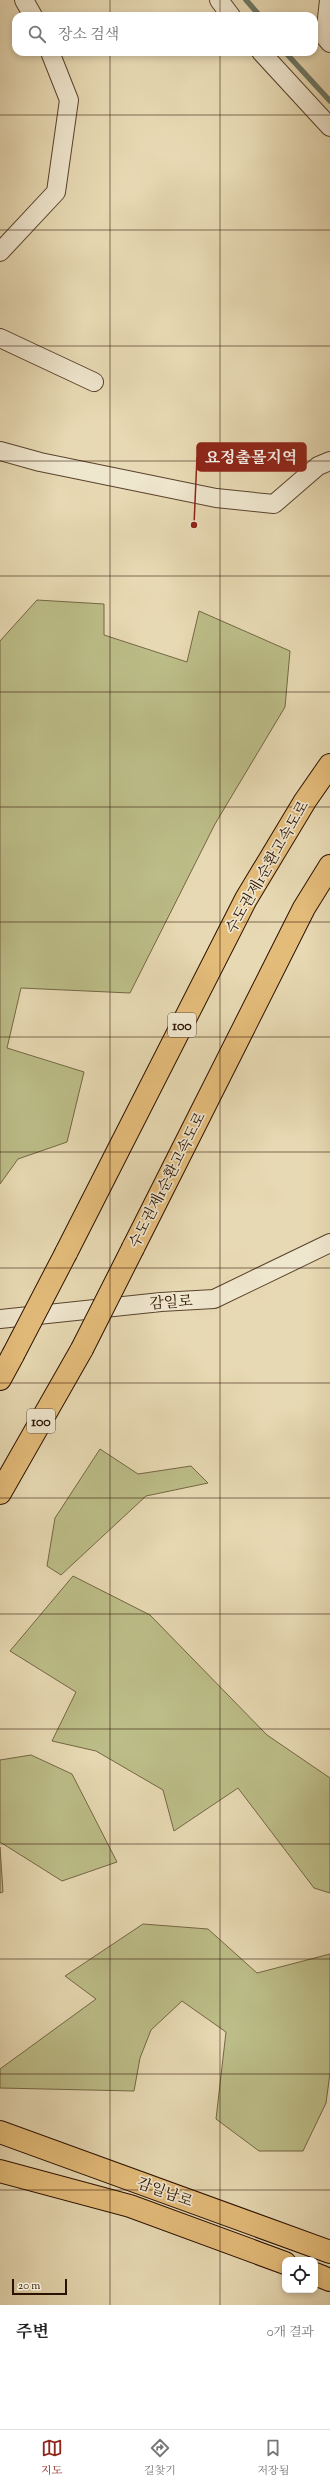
<!DOCTYPE html>
<html lang="ko">
<meta charset="utf-8">
<style>
:root{--surface:#fff;--page:#f2f2f2;--text:#222;--muted:#767676;--line:#e0e0e0;--accent:#8f2418}
body{margin:0;font-family:"Sorts Mill Goudy","Noto Serif KR",serif;background:var(--page);color:var(--text)}
.controls{position:absolute;right:12px;bottom:12px;display:grid;overflow:hidden;border-radius:8px;box-shadow:0 2px 6px #0003}
.controls button{width:36px;height:36px;display:grid;place-items:center;padding:0;border:0;border-bottom:1px solid var(--line);background:var(--surface);color:var(--text);font:20px sans-serif}
.scale{position:absolute;left:12px;bottom:10px;width:55px;box-sizing:border-box;padding-left:4px;border:2px solid #2b1100;border-top:0;font-size:11px;line-height:14px;white-space:nowrap;color:#2b1100;-webkit-text-stroke:3px #efe6ce;paint-order:stroke}
.list{margin:0;padding:0;list-style:none}
h2{display:flex;justify-content:space-between;align-items:center;height:52px;margin:0;padding:0 16px;font-size:17px}
h2 small{font-size:13px;font-weight:400;color:var(--muted)}
.icon{flex:none;width:22px;height:22px;fill:none;stroke:currentColor;stroke-width:2;stroke-linecap:round;stroke-linejoin:round}
.map{position:relative;flex:none;width:330px;height:2305px;overflow:hidden}
.search{position:absolute;background:var(--surface);box-shadow:0 2px 6px #0003;left:12px;right:12px;top:12px;height:44px;display:flex;align-items:center;gap:10px;box-sizing:border-box;padding:0 14px;border-radius:12px;color:var(--muted);font-size:15px}
.sheet{height:124px;background:var(--surface)}
nav{display:flex;justify-content:space-around;align-items:center;box-sizing:border-box;height:56px;border-top:1px solid var(--line);background:var(--surface);font-size:11px;color:var(--muted)}
nav a{display:grid;justify-items:center;gap:2px}
nav .on{color:var(--accent)}
.map>svg:first-child{display:block}
.green{fill:#bcbd88;stroke:#746744}
.lines{fill:none;stroke-linecap:round;stroke-linejoin:round}
.stream{stroke:#6c7764;stroke-width:5.5}
.minor-casing{stroke:#5a432d;stroke-width:20}
.major-casing{stroke:#2b1100;stroke-width:24}
.highway-casing{stroke:#2b1100;stroke-width:24}
.minor{stroke:#efe6ce;stroke-width:18}
.major{stroke:#e4bc7a;stroke-width:22}
.highway{stroke:#e4bc7a;stroke-width:22}
.highway-bridge-casing{stroke:#2b1100;stroke-width:24;stroke-linecap:butt}
.highway-bridge{stroke:#e4bc7a;stroke-width:22}
.grid{fill:none;stroke:#2b1100;stroke-width:1;stroke-opacity:0.55}
.labels{text-anchor:middle;stroke-width:3.5;stroke-linejoin:round;paint-order:stroke}
.shield{fill:#efe6ce;stroke:#66513e;stroke-width:1}
.shield-label{font-size:14px;font-weight:bold;fill:#2b1100}
.street-label{font-size:15px;fill:#2b1100;stroke:#efe6ce}
.leader{fill:none;stroke:#8f2418;stroke-width:1.5}
.callout-dot{fill:#8f2418;stroke:#efe6ce;stroke-width:1.5}
.callout{fill:#8f2418;stroke:#8f2418;stroke-width:1.5}
.callout-label{font-size:16px;text-anchor:middle;font-weight:bold;fill:#fff}
</style>
<div class="map">
<svg width="330" height="2305" viewBox="0 0 330 2305">
<rect width="100%" height="100%" fill="#e7d9b3"/>
<filter id="stains"><feTurbulence type="fractalNoise" baseFrequency=".005" numOctaves="4"/><feColorMatrix values="0 0 0 0 .2 0 0 0 0 .09 0 0 0 0 .02 0 0 0 .5 -.17"/></filter>
<radialGradient id="worn" r=".72"><stop offset=".6" stop-color="#630" stop-opacity="0"/><stop offset="1" stop-color="#630" stop-opacity=".3"/></radialGradient>
<path class="green" d="M37,600L104,604V635L187,662L199,611L290,651L285,707L215,824L130,993L21,988L7,1048L84,1072L67,1142L18,1159L0,1184V641Z
M100,1449L138,1474L191,1466L208,1483L146,1496L61,1575L47,1566L55,1518Z
M73,1576L150,1615L267,1735L330,1778V1893L314,1888L238,1788L174,1831L163,1790L96,1751L52,1741L76,1692L10,1651Z
M31,1755L72,1774L117,1862L62,1881L0,1842V1760Z
M0,1847L3,1892L0,1893Z
M143,1924L208,1929L257,1973L330,1954V2073L326,2103L303,2151H259L216,2119L226,2032L182,2001L151,2030L140,2058L134,2091L0,2088V2069L96,1999L65,1976Z"/>
<g class="lines">
<path class="stream" d="M246,0L260,16
M285,52L330,101"/>
<g class="minor-casing">
<path id="minor" d="M24,0L33,16
M219,0L231,16
M329,0L325,37L330,43
M261,52L330,127
M0,252L56,192L69,100L50,52
M0,338L94,382
M0,451L40,462L216,498L274,504L318,466L330,461
M0,1319L161,1302L214,1299L330,1243"/>
</g>
<g class="major-casing">
<path id="major" d="M0,2132L330,2252
M0,2171L130,2206L285,2263
M315,2274L330,2280"/>
</g>
<g class="highway-casing">
<path id="highway" d="M133,1248L304,908L330,866
M66,1253L246,899L305,801L330,765
M0,1379L13,1355
M0,1493L82,1349"/>
</g>
<use href="#minor" class="minor"/>
<use href="#major" class="major"/>
<use href="#highway" class="highway"/>
<g class="highway-bridge-casing">
<path id="highway-bridge" d="M82,1349L133,1248
M13,1355L66,1253"/>
</g>
<use href="#highway-bridge" class="highway-bridge"/>
</g>
<path class="grid" d="M110,0V16M220,0V16M110,52V2305M220,52V2305M0,115H330M0,230H330M0,346H330M0,461H330M0,576H330M0,692H330M0,807H330M0,922H330M0,1037H330M0,1152H330M0,1268H330M0,1383H330M0,1498H330M0,1614H330M0,1729H330M0,1844H330M0,1959H330M0,2074H330M0,2190H330"/>
<g class="labels">
<g class="shield">
<rect x="168" y="1013" width="28" height="24" rx="3"/>
<rect x="27" y="1409" width="28" height="24" rx="3"/>
</g>
<g class="shield-label">
<text x="182" y="1030">100</text>
<text x="41" y="1426">100</text>
</g>
<g class="street-label">
<text transform="translate(267 867) rotate(-60)" y="5">수도권제1순환고속도로</text>
<text transform="translate(167 1180) rotate(-63)" y="5">수도권제1순환고속도로</text>
<text transform="translate(171 1302) rotate(-4)" y="5">감일로</text>
<text transform="translate(165 2192) rotate(20)" y="5">감일남로</text>
</g>
</g>
<path class="leader" d="M194 525L197 457"/>
<circle class="callout-dot" cx="194" cy="525" r="4"/>
<rect class="callout" x="197" y="443" width="109" height="28" rx="4"/>
<g class="callout-label">
<text x="251" y="463">요정출몰지역</text>
</g>
<rect width="100%" height="100%" filter="url(#stains)"/>
<rect width="100%" height="100%" fill="url(#worn)"/>
</svg>
<div class="controls">
<button><svg class="icon" aria-label="locate" viewBox="0 0 24 24"><circle cx="12" cy="12" r="6"/><path d="M12 2v4M12 18v4M2 12h4M18 12h4"/></svg></button>
</div>
<div class="scale">20 m</div>
<div class="search"><svg class="icon" aria-label="search" viewBox="0 0 24 24"><circle cx="10" cy="10" r="6"/><path d="M15 15l6 6"/></svg>장소 검색</div>
</div>
<section class="sheet">
<h2>주변<small>0개 결과</small></h2>
<ul class="list">
</ul>
</section>
<nav>
<a class="on"><svg class="icon" aria-label="map" viewBox="0 0 24 24"><path d="M3 6l6-2 6 2 6-2v14l-6 2-6-2-6 2zM9 4v14M15 6v14"/></svg>지도</a>
<a><svg class="icon" aria-label="directions" viewBox="0 0 24 24"><path d="M12 3l9 9-9 9-9-9zM9 14v-3h6M13 9l2 2-2 2"/></svg>길찾기</a>
<a><svg class="icon" aria-label="saved" viewBox="0 0 24 24"><path d="M7 4h10v16l-5-4-5 4z"/></svg>저장됨</a>
</nav>
